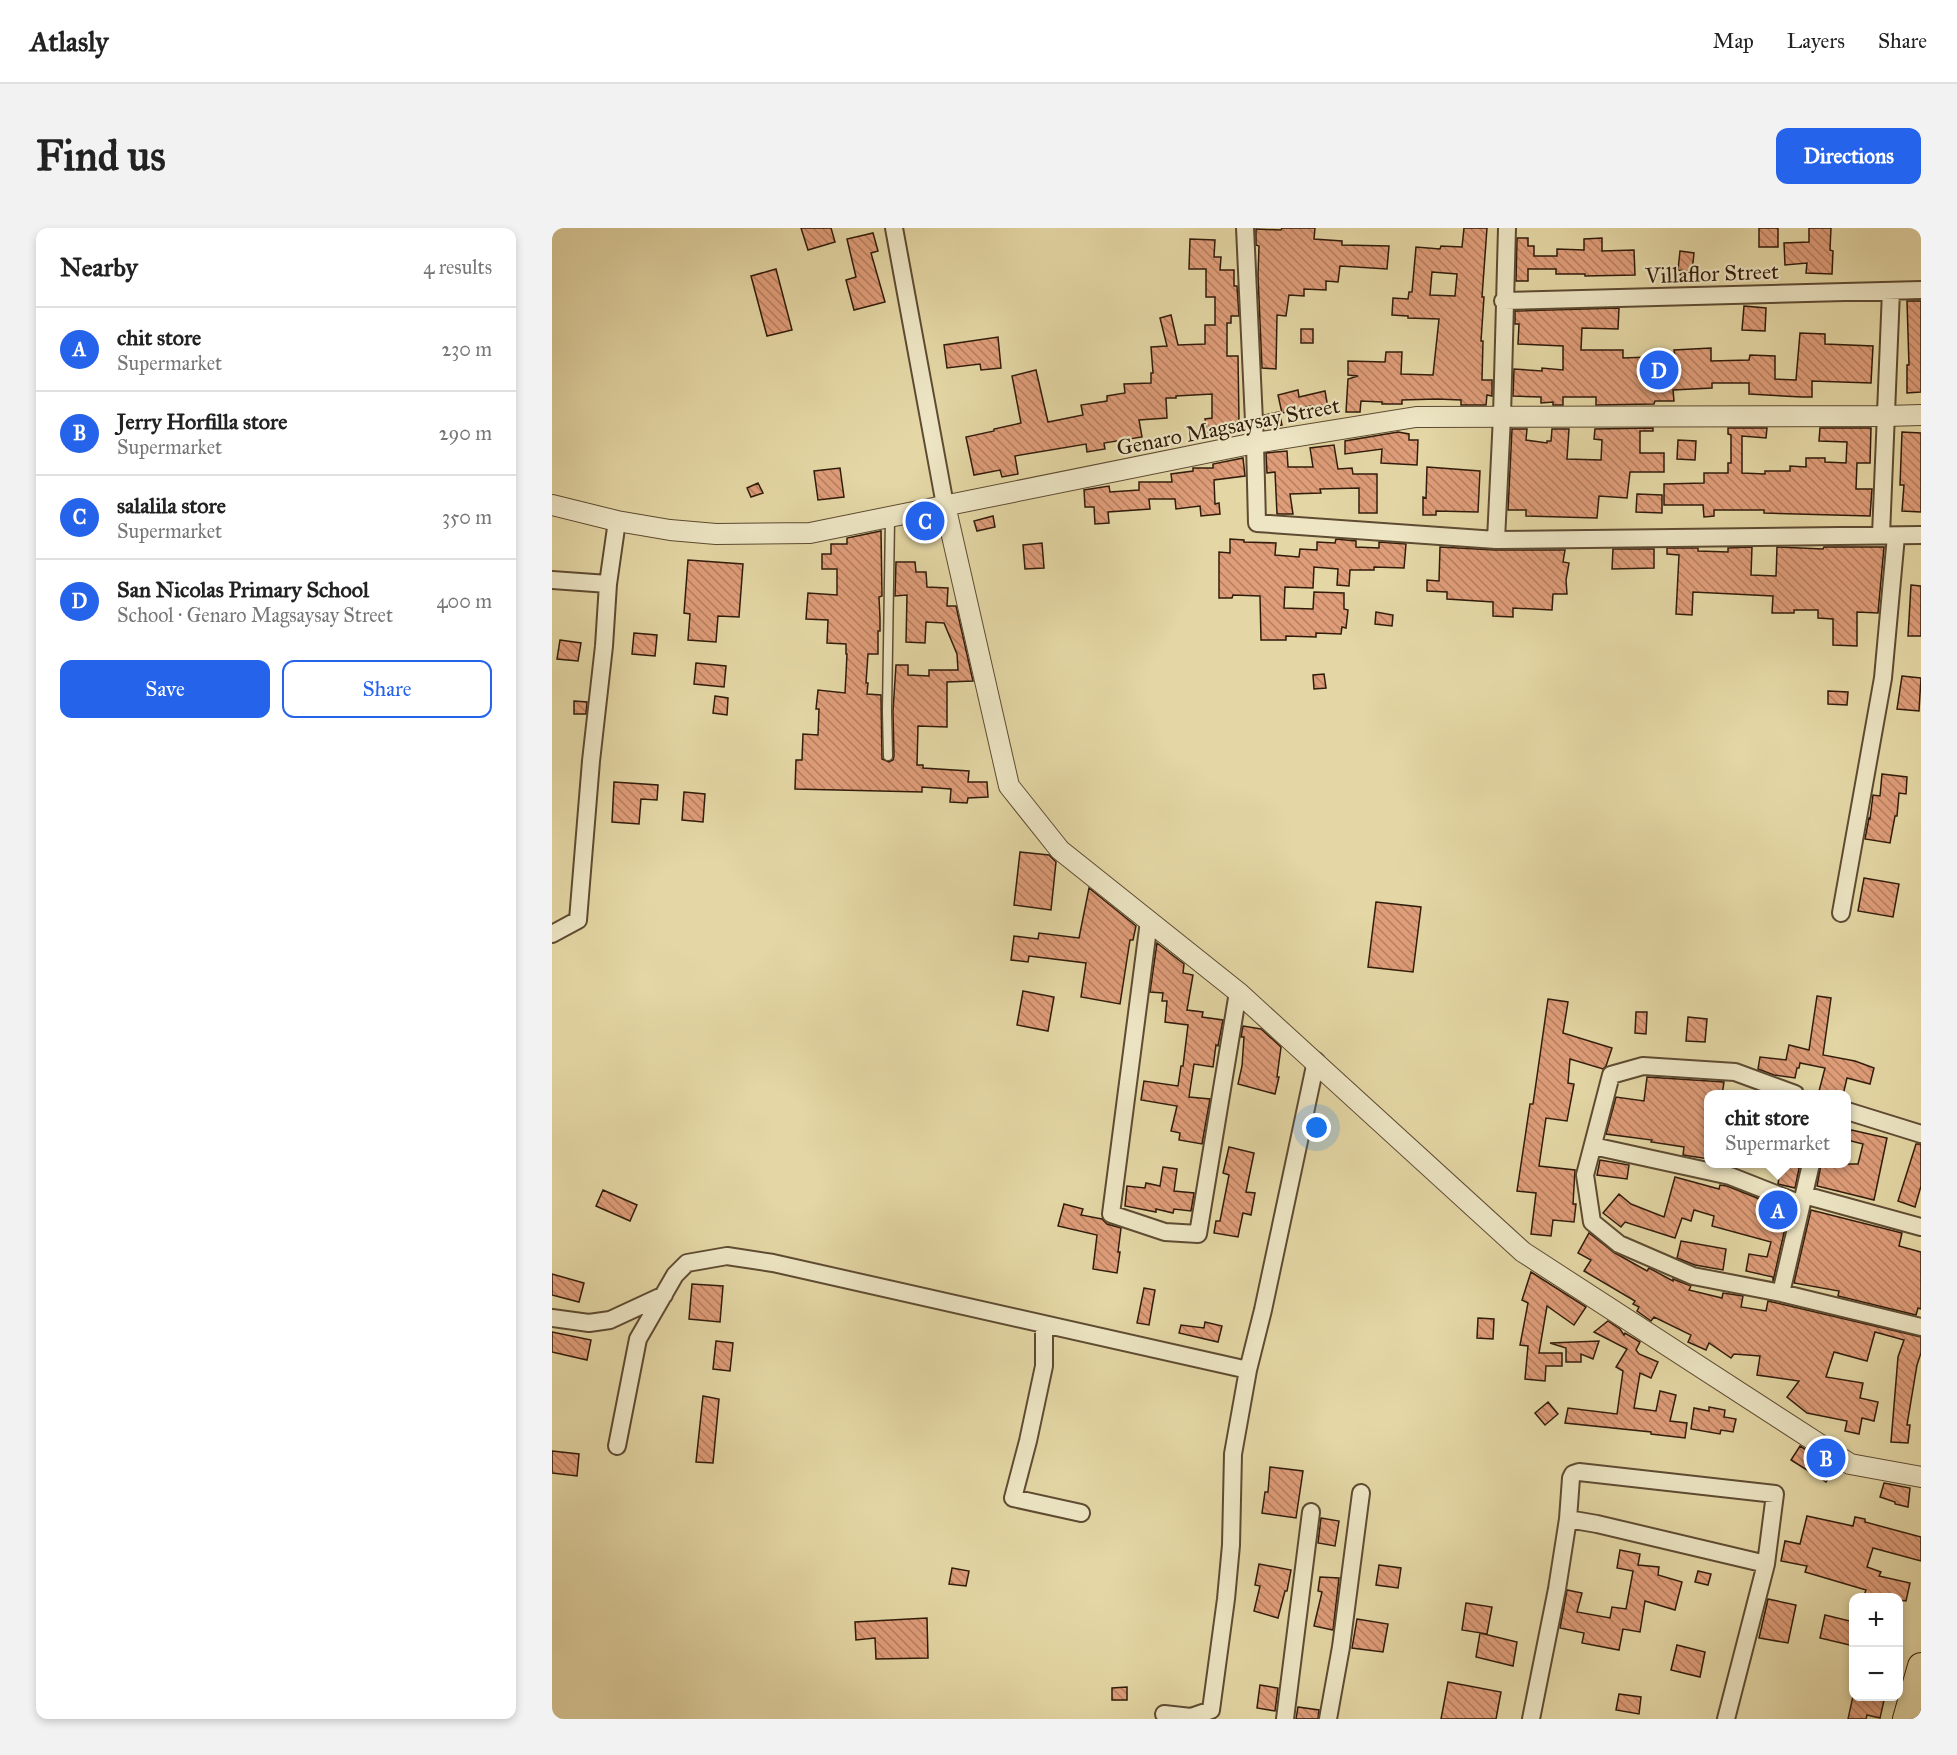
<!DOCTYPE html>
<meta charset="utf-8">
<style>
:root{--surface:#fff;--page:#f2f2f2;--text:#222;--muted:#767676;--line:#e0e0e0;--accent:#2563eb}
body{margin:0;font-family:"IM FELL Great Primer",serif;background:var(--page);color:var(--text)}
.controls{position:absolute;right:18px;bottom:18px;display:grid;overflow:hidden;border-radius:12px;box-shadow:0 3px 9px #0003}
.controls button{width:54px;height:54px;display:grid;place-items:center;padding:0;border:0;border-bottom:2px solid var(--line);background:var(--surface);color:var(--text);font:30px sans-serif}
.you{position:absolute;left:765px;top:900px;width:21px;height:21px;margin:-15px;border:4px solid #fff;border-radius:50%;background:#1a73e8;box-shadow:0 0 0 9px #1a73e833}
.badge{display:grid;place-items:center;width:39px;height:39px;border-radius:50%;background:var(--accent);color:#fff;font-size:20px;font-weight:700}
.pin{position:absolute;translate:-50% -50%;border:3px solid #fff;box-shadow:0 2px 6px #0006}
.popup{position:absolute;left:1152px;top:862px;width:147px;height:78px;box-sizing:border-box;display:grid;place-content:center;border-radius:12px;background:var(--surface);filter:drop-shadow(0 2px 4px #0005);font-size:20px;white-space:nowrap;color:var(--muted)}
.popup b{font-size:22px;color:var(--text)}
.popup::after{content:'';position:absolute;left:50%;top:100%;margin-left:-12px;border:12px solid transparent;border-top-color:var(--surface)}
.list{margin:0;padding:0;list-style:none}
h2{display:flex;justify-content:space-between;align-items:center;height:78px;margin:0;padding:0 24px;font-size:26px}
h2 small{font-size:20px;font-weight:400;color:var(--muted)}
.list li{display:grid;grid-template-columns:39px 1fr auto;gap:18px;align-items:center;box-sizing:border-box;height:84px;padding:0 24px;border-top:2px solid var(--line)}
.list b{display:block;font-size:22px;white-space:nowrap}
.list p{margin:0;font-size:20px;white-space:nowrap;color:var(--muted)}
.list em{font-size:20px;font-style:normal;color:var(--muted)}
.actions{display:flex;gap:12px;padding:18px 24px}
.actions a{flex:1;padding:14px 0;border:2px solid var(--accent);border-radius:12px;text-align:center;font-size:21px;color:var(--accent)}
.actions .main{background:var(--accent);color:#fff}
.map{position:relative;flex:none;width:1369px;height:1491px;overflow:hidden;border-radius:12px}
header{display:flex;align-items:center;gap:36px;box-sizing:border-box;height:84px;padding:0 30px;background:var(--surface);border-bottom:2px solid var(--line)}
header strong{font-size:28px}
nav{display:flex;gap:33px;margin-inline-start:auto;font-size:21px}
.intro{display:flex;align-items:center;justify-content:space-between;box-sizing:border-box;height:144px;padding:0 36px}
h1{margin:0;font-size:42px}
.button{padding:15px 27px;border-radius:12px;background:var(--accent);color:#fff;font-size:21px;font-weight:700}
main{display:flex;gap:36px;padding:0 36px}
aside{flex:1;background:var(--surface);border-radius:12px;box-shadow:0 3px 9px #0003}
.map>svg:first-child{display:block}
.building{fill:url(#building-back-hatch);stroke:#311c0b;stroke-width:1.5;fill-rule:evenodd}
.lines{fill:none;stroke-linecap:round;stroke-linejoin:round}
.service-casing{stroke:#5e4b32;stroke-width:11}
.minor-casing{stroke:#5e4b32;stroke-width:20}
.tertiary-casing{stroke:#5e4b32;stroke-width:22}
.primary-casing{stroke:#311c0b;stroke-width:28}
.service{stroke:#ede5c4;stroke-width:8}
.minor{stroke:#ede5c4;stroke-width:16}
.tertiary{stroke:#ede5c4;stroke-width:20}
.primary{stroke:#e4d7a5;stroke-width:26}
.labels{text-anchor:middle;stroke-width:4.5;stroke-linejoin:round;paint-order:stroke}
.street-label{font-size:22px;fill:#311c0b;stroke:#ede5c4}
</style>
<header>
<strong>Atlasly</strong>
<nav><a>Map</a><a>Layers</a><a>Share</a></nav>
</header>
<div class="intro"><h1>Find us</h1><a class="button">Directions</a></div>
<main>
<aside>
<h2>Nearby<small>4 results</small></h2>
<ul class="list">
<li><span class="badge">A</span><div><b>chit store</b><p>Supermarket</p></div><em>230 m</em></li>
<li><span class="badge">B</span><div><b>Jerry Horfilla store</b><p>Supermarket</p></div><em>290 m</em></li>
<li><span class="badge">C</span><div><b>salalila store</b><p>Supermarket</p></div><em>350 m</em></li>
<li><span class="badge">D</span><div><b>San Nicolas Primary School</b><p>School · Genaro Magsaysay Street</p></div><em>400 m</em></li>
</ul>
<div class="actions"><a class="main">Save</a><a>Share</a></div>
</aside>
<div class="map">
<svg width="1369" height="1491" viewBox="0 0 1369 1491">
<defs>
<pattern id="building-back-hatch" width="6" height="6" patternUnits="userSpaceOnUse" patternTransform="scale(1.5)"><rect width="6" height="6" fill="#df9d79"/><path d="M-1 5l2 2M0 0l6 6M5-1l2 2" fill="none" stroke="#b57f61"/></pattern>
</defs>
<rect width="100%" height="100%" fill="#e4d7a5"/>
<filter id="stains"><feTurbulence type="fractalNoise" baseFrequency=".00333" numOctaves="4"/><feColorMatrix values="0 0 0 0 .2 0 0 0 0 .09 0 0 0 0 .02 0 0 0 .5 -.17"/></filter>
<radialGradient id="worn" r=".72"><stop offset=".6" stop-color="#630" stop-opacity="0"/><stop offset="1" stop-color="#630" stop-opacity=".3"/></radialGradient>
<path class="building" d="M249,0H279L283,14L256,22Z
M730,0H763L762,11L790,13V17L837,18L835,41L788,38L786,54L774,53V62L752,61V68L737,67L734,88L725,87L724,141L710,140L706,48L707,18L704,17V1L729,2Z
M912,0H935L930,69H932L929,113H931L930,152H940V168L935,167L934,177H909V172L885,171L850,172V176H830V174L809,173L808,184H794L796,151L806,148L796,147V133L833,134L834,124H850L849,146L881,147L887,91L856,90V88L840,87L841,70L856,71L857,64H860L864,19L888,21L889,18L910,19ZM880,44L905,46L903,68L878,67Z
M1207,0H1226V19H1207Z
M1257,0H1279L1278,22L1281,23L1280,46L1254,45L1255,35L1233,37L1232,15L1257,14Z
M321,5L326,23L319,25L333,74L302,82L294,52L304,49L295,11Z
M965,10H976V18H982V28H1005V21L1032,22V11L1050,10V23L1082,22L1083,47L1033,48V46H1004V41H976V53H964Z
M638,11L663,12L662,29H669L668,42H682V58H685L687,88H679V95H675V128H686L687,194H681L683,205L656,210L653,191L660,190V166L624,168V170H614L615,190L587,192L590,209L552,215L553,221L535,224L534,216L463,228L466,246L450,249L448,242L422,247L414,209L442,203V201L469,195L460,148L484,142L496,194L531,187L529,177L555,173V168L573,165L572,156L599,155V145H601L599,119L615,118L608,90L619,87L626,117L653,116V97H663V69H654V41H637Z
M1128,23L1142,25L1140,44L1126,42Z
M224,41L240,102L215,108L199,48Z
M1355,73H1369V164L1355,165V137H1357Z
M1192,78L1214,80L1213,103L1190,102Z
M1067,80L1066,101L1030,100L1029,122H1071V130L1123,128L1122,122L1159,120V133L1197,132L1198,127L1223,128V151L1244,152L1248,105L1273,106V116L1321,118L1319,155L1260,153V169H1250L1197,166V155H1160V160L1121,162L1122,173H1103L1102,176L1044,177V169H1011V177H1001V174L989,175V169L961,168L962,141L990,143V140L1011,142V118L966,116L967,96H963V83Z
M749,101H761V115H749Z
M446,109L449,140L429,142L428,136L395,140L392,117Z
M746,162L747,169L773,163L776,180L760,183L759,178L730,185L726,167Z
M727,184L730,197L713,200L712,187Z
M1101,200V203H1088V225H1112V244H1078L1075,270L1047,268L1045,290L974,288V282H956L960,201H975L974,212L995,215V213H999L1000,201H1017L1015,231L1049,232L1050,212L1042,211L1043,201Z
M1176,200H1215L1214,210L1190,208V245L1213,246V243H1238V238L1254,239V230H1273V234L1294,235L1295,214L1267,213L1268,200H1319L1318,235H1305L1304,261H1320L1318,288L1212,285V282H1162V288L1152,289L1151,277H1112V256L1152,255V245H1176V235H1179V207L1176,206Z
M846,204L857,206V212H866L865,237L829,235L830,221L793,226V213Z
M1350,204L1369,205V284L1350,283L1352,257H1348Z
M1126,212L1144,213L1143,232L1125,231Z
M782,217L786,241L800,240L801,246H825V285H807V260L768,261L769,265L738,266L741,286H725L723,244L715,245L714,225L735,223L736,239H761L758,220Z
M691,230L693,248L662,252L663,276L667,275L668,286L649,288L648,278L624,281L623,271H597L598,281L556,284L557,295L543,296L542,279H533L532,262L557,258L558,264L587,262V254H620L619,246L641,243V240H661V236Z
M875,239L928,243L926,284L884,283V287H871V269L874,270Z
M288,240L292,269L266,272L262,243Z
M206,255L211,265L199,269L195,260Z
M1085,266L1110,267V285L1084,284Z
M441,288L443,299L425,303L422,293Z
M329,303L330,368L327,369L328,390V403H326V426H316L314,455H316L315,466L329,467L330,531L337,534L341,532L342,528L341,483L344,437H356V447L377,448V442H406L405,426L392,395L374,394L373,415L354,414L355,367L343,368L344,334H363L364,344H374L375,359L396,360L395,378H404L421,453L395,454V499L366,498L365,537H371V540L417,543L416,554H435L436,569L416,570L415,575L398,574L399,561L370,559V564L243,561L244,532H250L251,506L266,507L267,481H264L266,462L293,465L295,426H294V416L275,415L276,392L254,391L256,365L285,367V341H270V326H279V316H295V310Z
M678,311L692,312V314L724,315L723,327L747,329L748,321L765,322V314L783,315L784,311L804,313V319L827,320V314L854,316L852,340L822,339V342H798L797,358L785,357L786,341L762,339L761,360L733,359L732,380L761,381L762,364L792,365V381L796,382L794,400L790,399L789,406L764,405V409L734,408V412H709L708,368L681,367L680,370H667V324L678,325Z
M490,315L492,340L473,341L471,317Z
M888,319L943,322H1013L1011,334L1017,335L1014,352L1015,366H1001L1000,382L961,380V389L941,388V374L895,371V364L875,363V352L887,353Z
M1200,319L1199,347L1224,348L1225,319L1271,321L1272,319H1332L1326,385L1305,384V418L1281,417V391L1266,390V382H1242V385H1220L1221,368L1141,364L1140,387L1124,386L1127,327L1115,326V320H1146V323L1176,324V320Z
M1061,321H1102V340L1060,341Z
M136,332L191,336L187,389L166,388L164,414L136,412L138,386L132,385Z
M1359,357L1369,358V408H1356Z
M824,384L841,387L840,398L823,396Z
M82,405L105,407L103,428L80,426Z
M8,412L29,415L26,433L5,431Z
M144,435L174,438L172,459L142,456Z
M772,446L774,460L762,461L761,447Z
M1350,448L1369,450L1367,483L1345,481Z
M1276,463L1296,464L1295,477L1276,476Z
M163,468L176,470L175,487L161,485Z
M22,473L35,474L34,486H22Z
M1330,546L1355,549L1354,566L1347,565L1345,588H1343L1338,615L1313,611L1317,590L1318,591L1321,567L1328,568Z
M62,554L106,557L105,572L89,571L87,596L60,594Z
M132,564L153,566L151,594L130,592Z
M468,624L497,627L504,634L499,682L462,677Z
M1312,650L1347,656L1341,689L1306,683Z
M537,660L584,698L581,712H578L568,776L529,769L534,735L477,728L476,734L459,732L462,708L486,711L487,705L527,710Z
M824,674L869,679L861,744L816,739Z
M605,715L632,736L631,745L641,747L635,782L651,784L650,789L671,792L666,818L664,817L661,839L642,836L637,869L658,871L650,916L627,912L628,905L619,903L625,878L589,872L592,853L626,858L629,838H631L636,797L613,794L615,773H610L611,765L598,764Z
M471,763L502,769L496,803L465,797Z
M1265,768L1279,770L1271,827L1303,833L1322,840L1318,856L1295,850L1291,867H1266L1273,840L1248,835L1247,840H1245L1243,850L1222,847L1206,841L1208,829L1234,832L1237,817L1257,822Z
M996,771L1016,774L1011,805L1060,820L1054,838L1051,841L1018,831L1016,855L1022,856L1015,893L994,890L987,938L1023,942L1021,976H1024L1022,994L1001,992L999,1008L979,1006L984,965L965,963L978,876H981Z
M1084,784H1095L1094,806L1083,805Z
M1136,789L1155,791L1153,814L1134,813Z
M691,798L709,801L729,819L725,849H727L723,866L686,856L690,838L692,809H689Z
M1095,849L1172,854L1170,867H1157V931L1131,927L1132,919L1099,914L1100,912L1054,906L1064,869L1092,873Z
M1295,901L1335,910L1322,972L1265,958L1269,936H1306L1311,916L1295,912Z
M1364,916H1369V958L1363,979L1346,973Z
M677,919L702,925L694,964L703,965L699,987L691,985L686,1009L662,1005L664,993H668L677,947L671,945Z
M1048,932L1077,937L1075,951L1045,947Z
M1229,936H1248L1243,960L1226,956Z
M611,939L625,941L622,963L642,965L639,983L622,981L621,985L604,981V984L573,978L575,958L593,960L594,955L608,958Z
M1123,949L1167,961L1168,957L1175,958L1215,974L1214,977L1237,983L1221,1053V1049L1194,1043L1197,1026L1215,1029L1219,1014L1160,998L1162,988L1142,982L1139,993L1130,990L1123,1010L1073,994L1069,999L1051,985L1067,966L1079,976L1112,989Z
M51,962L85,977L78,993L44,978Z
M512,976L531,981L529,987L550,991L555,996L569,1000L566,1024H568L565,1045L541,1041L545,1007L506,998Z
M1259,982L1350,1005L1347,1018L1369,1024V1081L1366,1080L1364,1087L1286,1068L1287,1063L1242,1055Z
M1037,1005L1063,1025L1095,1043L1097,1040L1121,1053V1051L1139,1058L1137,1062L1170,1070L1171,1065L1191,1068L1189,1079L1214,1083L1216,1073L1369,1109V1125L1365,1137L1355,1197H1358L1356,1215L1339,1214L1346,1129L1352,1112L1323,1104L1315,1133L1282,1124L1274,1149L1311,1155L1308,1170L1326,1174L1322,1193L1310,1190L1307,1206L1293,1203L1295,1193L1255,1185L1235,1169L1247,1153L1205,1147L1208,1128L1182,1126L1179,1130L1157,1115L1154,1122L1136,1114L1139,1107L1102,1089L1099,1093L1085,1083L1087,1079L1081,1076L1083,1073L1032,1043L1039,1032L1026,1025Z
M1129,1013L1174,1021L1171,1042L1143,1037L1125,1030Z
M979,1044L1034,1079L1022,1097L995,1078L987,1125H1010V1138H994L993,1153L973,1151L976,1118L968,1117L976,1075L970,1072Z
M0,1046L32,1055L27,1074L0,1067Z
M140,1056L171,1058L168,1094L137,1091Z
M592,1060L603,1062L597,1097L585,1095Z
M926,1090L942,1091L941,1111L925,1110Z
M1056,1093L1068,1101L1072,1107L1073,1105L1088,1114L1084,1122L1087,1126L1106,1134L1099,1150L1088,1145L1082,1180L1104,1183L1108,1163L1124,1167L1118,1193L1135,1195L1133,1210L1099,1206V1204L1013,1195L1016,1180L1065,1186L1071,1143L1064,1139L1075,1121L1042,1104Z
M653,1094L670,1098L666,1114L627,1105L629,1097L652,1100Z
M0,1104L39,1112L35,1132L0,1124Z
M164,1113L181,1115L178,1143L161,1141Z
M1047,1113L1041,1131L1029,1126V1134H1014V1120L998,1115Z
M151,1168L167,1171L161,1235L144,1234Z
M996,1174L1006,1186L993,1197L983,1185Z
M1157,1179L1173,1182L1172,1189L1184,1191L1181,1204L1169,1202L1168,1206L1139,1201L1142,1180L1157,1183Z
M1248,1218L1283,1240L1274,1254L1239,1232Z
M0,1223L27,1226L25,1248L0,1245Z
M718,1239L751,1243L744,1290L710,1285L713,1264H716Z
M1332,1255L1358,1260L1356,1279L1343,1276V1274L1328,1269Z
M1255,1288L1301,1298L1303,1289L1313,1291V1294L1369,1309V1333L1321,1320L1315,1339L1329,1344L1327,1348L1358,1355L1354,1373L1347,1372V1370H1311L1314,1362L1253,1344L1255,1338L1229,1333L1233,1313L1248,1316Z
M769,1290L787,1293L783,1318L766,1315Z
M1068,1322L1088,1326L1086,1337L1107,1339L1106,1347L1130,1354L1123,1382L1093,1373L1088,1404L1071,1401L1067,1422L1030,1415L1032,1405L1008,1400L1015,1362L1030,1365L1025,1384L1058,1390L1060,1379L1074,1381L1081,1343L1065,1340Z
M707,1336L739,1342L735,1363H733L726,1390L702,1383L708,1358L703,1357Z
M827,1337L849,1340L846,1360L824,1357Z
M400,1340L417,1343L414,1358L397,1356Z
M1146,1343L1159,1346L1156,1357L1143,1354Z
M768,1349L787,1350L781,1402L762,1398L770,1364L766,1363Z
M1216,1371L1244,1377L1236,1415L1207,1410Z
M914,1375L940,1379L935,1406L910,1402Z
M1273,1387L1302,1394V1418L1268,1410Z
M375,1390L376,1430L324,1431L323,1410L304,1412L303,1394Z
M805,1391L836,1396L831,1424L800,1420Z
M928,1405L965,1414L961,1438L924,1429Z
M1125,1417L1153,1424L1148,1449L1119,1442Z
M896,1454L949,1464L944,1491H889Z
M708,1457L726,1460L723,1483L705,1480Z
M575,1459V1472H560V1460Z
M1067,1466L1089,1469L1087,1486L1064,1482Z
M1301,1468H1333L1328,1490L1315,1487L1314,1491H1296Z
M746,1479L767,1482L766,1491H744Z"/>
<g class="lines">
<g class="service-casing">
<path id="service" d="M336,528L335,483L338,291"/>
</g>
<g class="minor-casing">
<path id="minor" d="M342,0L393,277
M693,0L703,215L705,295L944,312L1369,307
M951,73L1369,62
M1329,307L1339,63
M944,312L950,188L955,0
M0,352L56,356
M1289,685L1331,450L1344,308
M597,693L559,986L613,1004L646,1006L686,764
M0,706L26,692L39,533L52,418L56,356L65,293
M1243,866L1183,844L1091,838L1059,847L1033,947L1040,994L1067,1016L1141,1048L1229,1065L1369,1099
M1295,883L1369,906
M1041,918L1178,948L1249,976
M1252,967L1369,999
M1229,1065L1259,936
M0,1090L37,1095L58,1092L112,1067
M492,1097V1138L476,1213L461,1270L529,1285
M65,1218L86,1111L123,1047L135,1035L175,1028L221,1035L696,1142L711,1082L764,833
M1016,1291L1019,1250L1021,1246L1027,1244L1223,1266L1214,1336L1174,1491
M612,1486L639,1489L659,1482L674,1371L679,1317L681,1226L696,1142
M733,1491L759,1284
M776,1491L789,1419L809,1265
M979,1491L1005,1361L1016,1291L1045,1296L1214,1336"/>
</g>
<g class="tertiary-casing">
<path id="tertiary" d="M0,277L65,293L118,302L164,306L258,305L703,215L864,189L1334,188L1369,187
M393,277L457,558L508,622L686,764L971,1024L1298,1236L1369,1249"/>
</g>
<g class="primary-casing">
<path id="primary" d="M1354,1491L1369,1438"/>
</g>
<use href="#service" class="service"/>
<use href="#minor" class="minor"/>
<use href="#tertiary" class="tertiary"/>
<use href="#primary" class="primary"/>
</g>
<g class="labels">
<g class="street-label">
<text transform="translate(1160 45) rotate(-2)" y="8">Villaflor Street</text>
<text transform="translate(676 198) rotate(-11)" y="8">Genaro Magsaysay Street</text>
</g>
</g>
<rect width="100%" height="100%" filter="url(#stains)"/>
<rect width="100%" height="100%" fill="url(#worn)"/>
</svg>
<div class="controls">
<button>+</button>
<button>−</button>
</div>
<div class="you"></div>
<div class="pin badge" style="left:1226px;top:982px">A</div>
<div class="popup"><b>chit store</b>Supermarket</div>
<div class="pin badge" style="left:1274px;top:1230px">B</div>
<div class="pin badge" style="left:373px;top:293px">C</div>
<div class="pin badge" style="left:1107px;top:142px">D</div>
</div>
</main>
